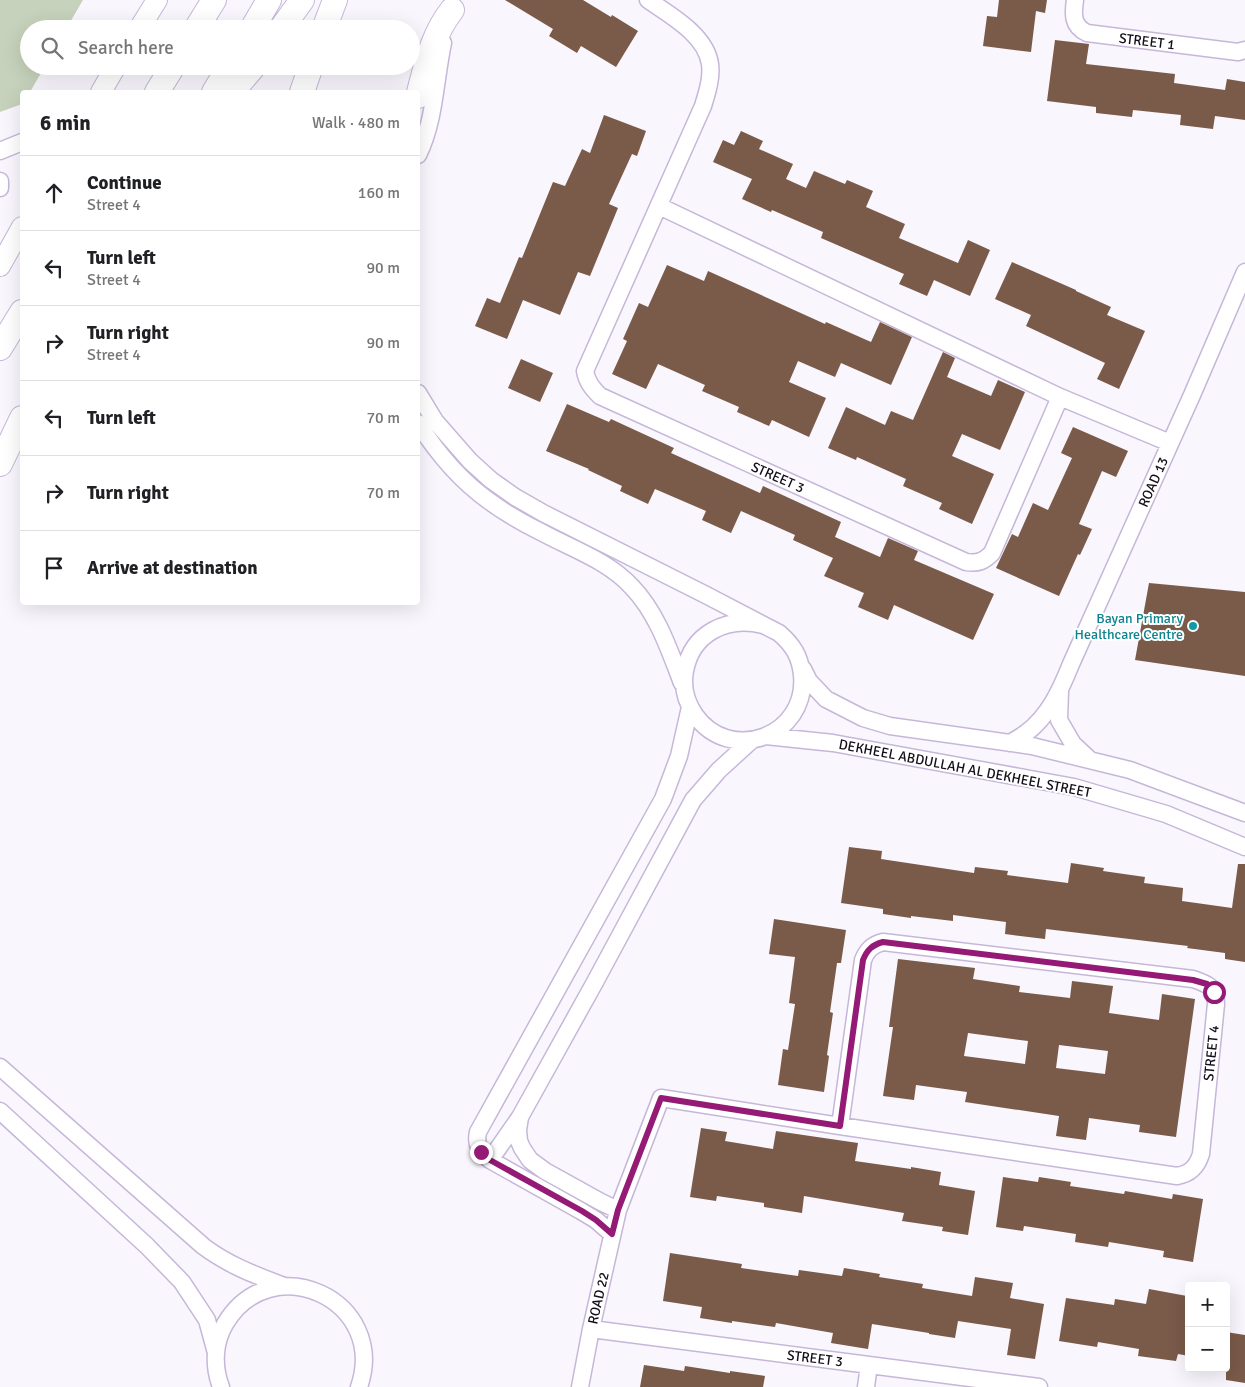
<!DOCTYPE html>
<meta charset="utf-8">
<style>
:root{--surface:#fff;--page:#f2f2f2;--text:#202124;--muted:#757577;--line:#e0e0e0}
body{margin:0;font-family:Signika,sans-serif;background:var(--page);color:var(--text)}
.controls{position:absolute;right:15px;bottom:15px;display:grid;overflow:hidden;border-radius:5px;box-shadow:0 5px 20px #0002}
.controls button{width:45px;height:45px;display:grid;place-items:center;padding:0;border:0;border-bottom:1px solid var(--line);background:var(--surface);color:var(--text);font:25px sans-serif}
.stop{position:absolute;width:15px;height:15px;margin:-11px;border:4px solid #941a75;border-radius:50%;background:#fff}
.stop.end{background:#941a75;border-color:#fff;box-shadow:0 1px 5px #0008}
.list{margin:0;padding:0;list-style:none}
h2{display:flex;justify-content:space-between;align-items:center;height:65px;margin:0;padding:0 20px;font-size:21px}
h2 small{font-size:16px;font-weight:400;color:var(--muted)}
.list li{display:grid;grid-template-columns:32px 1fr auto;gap:15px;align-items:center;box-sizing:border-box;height:75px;padding:0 20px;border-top:1px solid var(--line)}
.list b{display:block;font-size:19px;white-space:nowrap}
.list p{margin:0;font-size:16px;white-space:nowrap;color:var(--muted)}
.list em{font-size:16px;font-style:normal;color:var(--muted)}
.icon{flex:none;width:28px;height:28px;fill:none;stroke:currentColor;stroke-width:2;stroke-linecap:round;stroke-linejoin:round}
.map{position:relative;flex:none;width:1245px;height:1387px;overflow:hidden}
.search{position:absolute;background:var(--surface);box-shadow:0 5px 20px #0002;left:20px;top:20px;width:400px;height:55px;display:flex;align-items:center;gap:12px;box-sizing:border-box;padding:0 18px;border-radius:28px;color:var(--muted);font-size:19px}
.panel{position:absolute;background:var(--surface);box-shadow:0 5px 20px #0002;left:20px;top:90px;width:400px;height:515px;border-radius:5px}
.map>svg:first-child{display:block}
.green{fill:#c6d2bb}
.building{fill:#7a5a49;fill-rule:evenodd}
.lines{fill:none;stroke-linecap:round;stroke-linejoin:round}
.minor-casing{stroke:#c6b7d9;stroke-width:19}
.major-casing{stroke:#c6b7d9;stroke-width:22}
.highway-casing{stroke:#c6b7d9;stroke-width:26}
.minor{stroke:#fff;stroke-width:16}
.major{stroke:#fff;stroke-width:20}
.highway{stroke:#fff;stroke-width:24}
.route{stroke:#941a75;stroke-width:6}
.culture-dot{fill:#0f9aa8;stroke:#fff;stroke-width:2}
.labels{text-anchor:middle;stroke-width:4;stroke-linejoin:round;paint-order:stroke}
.street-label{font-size:14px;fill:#130e19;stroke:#fff}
.culture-label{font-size:14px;fill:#0d838f;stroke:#fff;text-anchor:end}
</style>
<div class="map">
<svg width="1245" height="1387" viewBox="0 0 1245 1387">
<rect width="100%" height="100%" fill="#f9f6fd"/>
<path class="green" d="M0,0H83L66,29H29V66H45L30,92H22V104L0,112Z"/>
<path class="building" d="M505,0H583L611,17L612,15L638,31L616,67L581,46L577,53L549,36L553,29Z
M999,0H1047L1045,13L1036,11L1031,52L983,46L987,16L997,17Z
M1055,40L1089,44L1086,64L1175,74L1174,83L1225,90L1227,79L1245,82V120L1215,116L1213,129L1180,125L1181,115L1133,110L1132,117L1096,113V107L1047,101Z
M604,115L646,131L637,156L632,154L609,204L618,208L590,276L578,272L560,315L523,300L507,339L475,326L487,298L500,303L519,257L522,258L553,182L565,186L582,149L590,153Z
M741,131L763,141L759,149L793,164L786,179L806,188L814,171L845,184L847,180L873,191L866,207L905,224L899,238L958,263L968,240L990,250L970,296L934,280L927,296L899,284L904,274L821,238L823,232L772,210L771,212L742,199L752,179L713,162L723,140L734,145Z
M1012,262L1076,290V291L1111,307L1107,315L1145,331L1119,389L1097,379L1105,363L1026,326L1031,315L995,299Z
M667,265L704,281L708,271L825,324L826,322L871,342L880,322L912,337L891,385L841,363L835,377L798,361L789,382L826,398L809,437L772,420L769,426L737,412L739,407L702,391L705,385L658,364L646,389L612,374L627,341L623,339L639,303L648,307Z
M943,352L955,358L947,377L991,396L998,380L1025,392L1000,450L962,434L952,456L994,474L972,524L939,509L942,503L903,486L906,479L857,457L856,460L828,448L846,407L885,425L891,411L913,420Z
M521,359L553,373L540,402L508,388Z
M567,404L609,422L611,419L674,448L671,453L760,493L763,486L841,522L835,537L880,557L888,538L918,551L914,560L994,594L973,640L894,605L888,620L858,607L864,593L824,576L833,558L793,540L795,535L741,511L731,533L702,520L706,511L655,489L648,504L620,491L622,486L588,470L589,469L546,451Z
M1073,427L1128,451L1116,477L1102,471L1079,524L1092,529L1080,555L1078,554L1059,596L996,568L1012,534L1018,537L1033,503L1048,510L1072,458L1061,453Z
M1149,583L1245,592V676L1135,660Z
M849,847L882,851L881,859L974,873L975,867L1008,871L1007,875L1068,883L1071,863L1104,868L1103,871L1145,877L1144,883L1183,888L1182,901L1232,908L1238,864H1245V962L1225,959V953L1187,948L1188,946L1046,929L1045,939L1005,934L1006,922L953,915V921L911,916V918L883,914V909L841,903Z
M774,919L846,930L841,963H837L830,1012L833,1013L827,1055L829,1056L824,1092L778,1085L783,1049L788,1050L795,1004L789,1003L795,957L769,954Z
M898,959L975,968L973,979L1020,986L1019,992L1070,998L1072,981L1113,986L1109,1013L1159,1020L1162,994L1195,999L1176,1137L1139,1132L1140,1125L1089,1118L1086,1140L1056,1136L1059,1116L965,1102L967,1092L916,1085L914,1100L883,1096L893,1027H889ZM968,1033L1028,1041L1025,1064L964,1056ZM1059,1045L1108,1051L1105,1074L1056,1068Z
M701,1128L727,1132L725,1141L773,1149L776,1131L858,1143L855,1161L911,1169V1167L941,1172L939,1185L975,1191L968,1235L942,1231L943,1227L902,1221L904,1213L804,1196L802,1213L764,1207V1203L717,1196L716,1201L690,1197Z
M1003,1177L1038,1182L1039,1177L1071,1182L1070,1186L1124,1194L1125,1191L1172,1199L1173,1194L1203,1199L1193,1262L1163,1257L1164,1251L1109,1242L1108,1247L1075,1242L1076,1234L1024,1226L1023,1231L996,1227Z
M670,1253L742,1264L741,1268L798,1276L799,1270L842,1276L844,1268L880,1274L879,1277L923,1284L922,1288L972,1296L975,1277L1013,1283L1010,1298L1044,1304L1035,1359L1007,1355L1011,1329L958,1321L955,1338L929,1334V1333L872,1324L868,1349L831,1343L833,1333L776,1323L775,1327L732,1321V1323L700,1318L702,1307L663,1301Z
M1149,1289L1187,1296L1185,1309H1189V1356L1178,1354L1176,1361L1138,1356L1139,1349L1098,1342L1097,1347L1059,1341L1066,1298L1114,1305L1115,1299L1146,1304Z
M1226,1332L1245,1335V1383L1226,1380Z
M644,1365L684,1371L685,1366L730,1373V1371L765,1376L763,1387H640Z"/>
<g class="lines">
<g class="minor-casing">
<path id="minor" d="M648,0C670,15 706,35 710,64C712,78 707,93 703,106L585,371C587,382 592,388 600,396L966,562C978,564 984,561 992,553L1060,397
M1075,0C1073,14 1072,26 1087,33L1238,52L1245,50
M0,151L22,142
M418,155C435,121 435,80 443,43
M0,181V188
M659,206L1060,397L1170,443
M418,393L435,421L470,461L491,480L515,497L543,513L706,595L779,633C793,645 800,656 802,675C808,736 730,765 695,715C686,702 682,687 685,671C692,633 727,616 763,625
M418,423C437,453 461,481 489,501C505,513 523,523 541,532C572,549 607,560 632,587C657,613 669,649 682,683
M803,669L809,681L826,699L863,718L890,726L1032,746L1130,770L1245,813
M1060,691L1059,720L1073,744L1089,759
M766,736L833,743L1074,787L1166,814L1245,847
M1010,743C1015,740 1021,737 1026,733C1049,716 1061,689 1071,664L1192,395L1245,272
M0,1067L203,1246C228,1265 255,1275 284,1286
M0,1111L147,1246L182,1282L207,1320L216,1353
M520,1117L518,1130L519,1141L522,1148L530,1160L545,1171L601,1202L618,1210
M490,1160L520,1117L595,982L693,800L719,770L752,740
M612,1234L596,1220L581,1211L490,1160C480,1152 475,1145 478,1132L663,799L679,756L690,707
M591,1329L1039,1387
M221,1387C213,1366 214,1343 225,1324C271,1246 389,1300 359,1387
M580,1387L591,1329L618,1210L661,1098L840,1126L1177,1176C1190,1174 1197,1167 1201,1154L1216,1004C1216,987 1208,984 1193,979L883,942C872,945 867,950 863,960L840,1126
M866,1387L869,1365"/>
</g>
<g class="major-casing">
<path id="major" d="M139,29L157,0
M101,92L116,66
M0,266L22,227"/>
</g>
<g class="highway-casing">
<path id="highway" d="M196,29L214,0
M252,29L269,0
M281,29L302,0
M324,29L335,0
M157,92L173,66
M214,92L230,66
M232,92L254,66
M302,92L311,66
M418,96C426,66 432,35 452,10
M0,348L22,312
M0,464L22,418"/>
</g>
<use href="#minor" class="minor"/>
<use href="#major" class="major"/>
<use href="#highway" class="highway"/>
</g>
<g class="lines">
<path class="route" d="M481,1152L490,1160L582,1211L596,1220L612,1234L618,1210L661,1098L840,1126L863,960C867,950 872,945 883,942L1193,980L1207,984L1214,992"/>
</g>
<circle class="culture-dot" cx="1193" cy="626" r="5"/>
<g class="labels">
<g class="street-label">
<text transform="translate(1147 41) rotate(7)" y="5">STREET 1</text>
<text transform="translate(778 477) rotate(24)" y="5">STREET 3</text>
<text transform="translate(1153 482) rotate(-66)" y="5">ROAD 13</text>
<text transform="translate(965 768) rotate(11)" y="5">DEKHEEL ABDULLAH AL DEKHEEL STREET</text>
<text transform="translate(1211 1053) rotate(-84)" y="5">STREET 4</text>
<text transform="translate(598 1298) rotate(-77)" y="5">ROAD 22</text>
<text transform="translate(815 1358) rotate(7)" y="5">STREET 3</text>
</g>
<g class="culture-label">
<text x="1183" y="623">Bayan Primary<tspan x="1183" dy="16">Healthcare Centre</tspan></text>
</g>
</g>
</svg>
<div class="controls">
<button>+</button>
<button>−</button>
</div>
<div class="stop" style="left:1214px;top:992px"></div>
<div class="stop end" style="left:481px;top:1152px"></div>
<div class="search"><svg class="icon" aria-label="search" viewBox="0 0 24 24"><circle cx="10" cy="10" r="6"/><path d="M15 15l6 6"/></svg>Search here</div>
<section class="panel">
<h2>6 min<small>Walk · 480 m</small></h2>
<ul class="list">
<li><svg class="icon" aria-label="ahead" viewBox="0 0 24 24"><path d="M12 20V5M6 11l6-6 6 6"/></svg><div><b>Continue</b><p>Street 4</p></div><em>160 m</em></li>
<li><svg class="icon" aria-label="left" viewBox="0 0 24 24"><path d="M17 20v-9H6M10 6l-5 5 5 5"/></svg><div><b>Turn left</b><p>Street 4</p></div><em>90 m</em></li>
<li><svg class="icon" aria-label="right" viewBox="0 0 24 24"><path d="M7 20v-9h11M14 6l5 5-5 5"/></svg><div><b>Turn right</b><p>Street 4</p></div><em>90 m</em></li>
<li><svg class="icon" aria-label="left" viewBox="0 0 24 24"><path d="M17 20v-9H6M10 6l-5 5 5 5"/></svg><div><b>Turn left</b></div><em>70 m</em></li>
<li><svg class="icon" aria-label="right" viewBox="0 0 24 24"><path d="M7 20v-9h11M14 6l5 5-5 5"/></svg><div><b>Turn right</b></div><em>70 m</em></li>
<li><svg class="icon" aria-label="arrive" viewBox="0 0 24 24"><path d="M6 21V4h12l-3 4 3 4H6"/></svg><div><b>Arrive at destination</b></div></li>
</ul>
</section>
</div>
